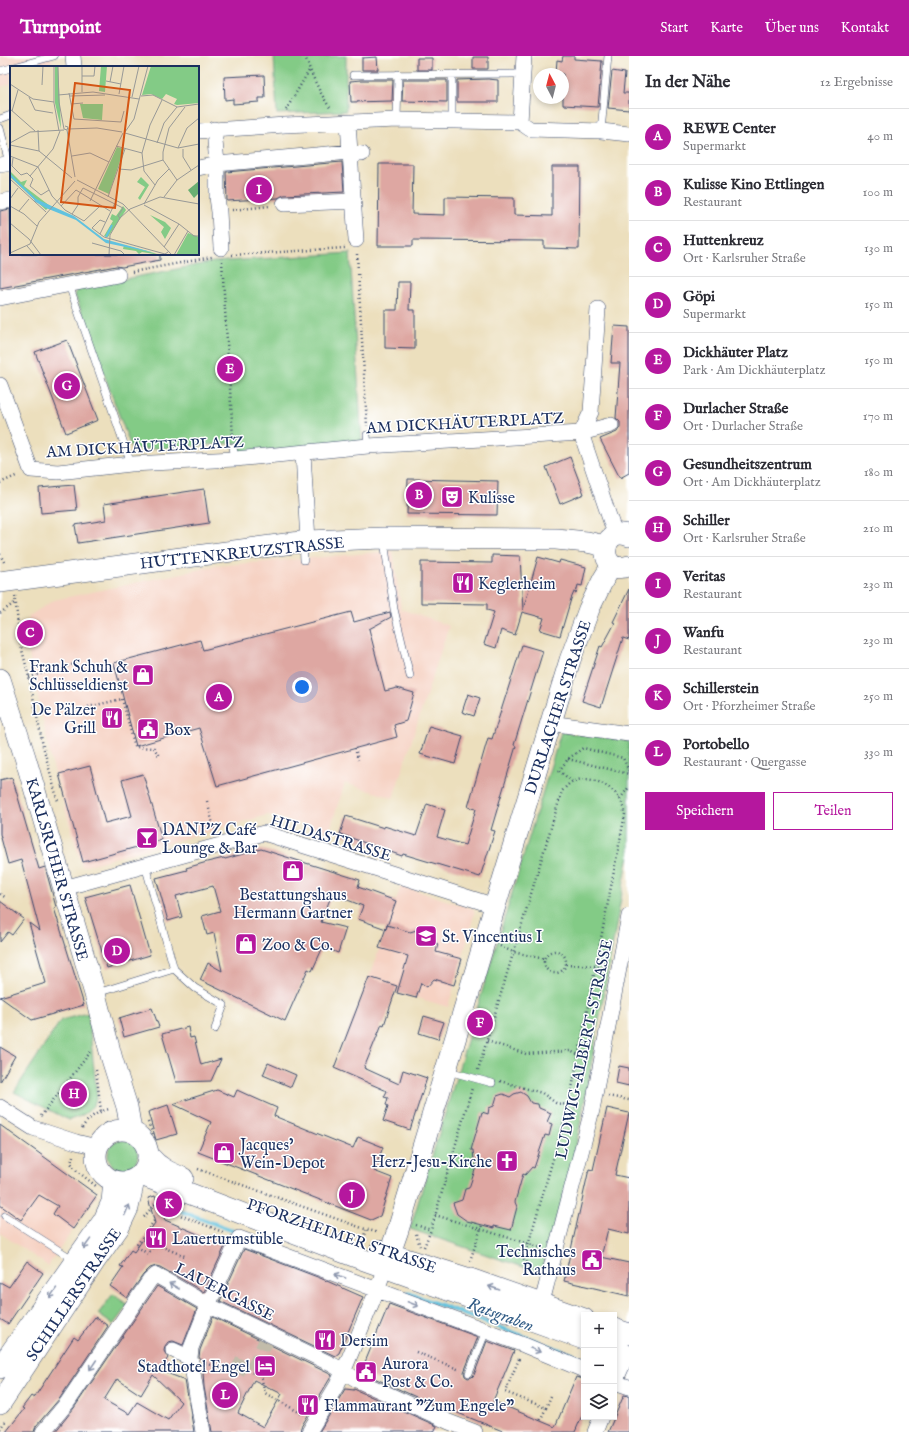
<!DOCTYPE html>
<html lang="de">
<meta charset="utf-8">
<style>
:root{--surface:#fff;--page:#f7f7f7;--text:#2b2b33;--muted:#7c7c81;--line:#e1e1e2;--accent:#b5179e}
body{margin:0;font-family:"IM FELL English",serif;background:var(--page);color:var(--text)}
.controls{position:absolute;right:12px;bottom:12px;display:grid;overflow:hidden;border-radius:0px;box-shadow:0 2px 6px #0003}
.controls button{width:36px;height:36px;display:grid;place-items:center;padding:0;border:0;border-bottom:1px solid var(--line);background:var(--surface);color:var(--text);font:20px sans-serif}
.compass{position:absolute;left:533px;top:12px;width:36px;height:36px;border-radius:50%;background:var(--surface);box-shadow:0 2px 6px #0003;rotate:353deg}
.you{position:absolute;left:302px;top:631px;width:14px;height:14px;margin:-10px;border:3px solid #fff;border-radius:50%;background:#1a73e8;box-shadow:0 0 0 6px #1a73e833}
.badge{display:grid;place-items:center;width:26px;height:26px;border-radius:50%;background:var(--accent);color:#fff;font-size:13px;font-weight:700}
.pin{position:absolute;translate:-50% -50%;border:2px solid #fff;box-shadow:0 1px 4px #0006}
.list{margin:0;padding:0;list-style:none}
h2{display:flex;justify-content:space-between;align-items:center;height:52px;margin:0;padding:0 16px;font-size:17px}
h2 small{font-size:13px;font-weight:400;color:var(--muted)}
.list li{display:grid;grid-template-columns:26px 1fr auto;gap:12px;align-items:center;box-sizing:border-box;height:56px;padding:0 16px;border-top:1px solid var(--line)}
.list b{display:block;font-size:15px;white-space:nowrap}
.list p{margin:0;font-size:13px;white-space:nowrap;color:var(--muted)}
.list em{font-size:13px;font-style:normal;color:var(--muted)}
.actions{display:flex;gap:8px;padding:12px 16px}
.actions a{flex:1;padding:9px 0;border:1px solid var(--accent);border-radius:0px;text-align:center;font-size:14px;color:var(--accent)}
.actions .main{background:var(--accent);color:#fff}
.icon{flex:none;width:22px;height:22px;fill:none;stroke:currentColor;stroke-width:2;stroke-linecap:round;stroke-linejoin:round}
.map{position:relative;flex:none;width:629px;height:1376px;overflow:hidden}
header{display:flex;align-items:center;gap:24px;box-sizing:border-box;height:56px;padding:0 20px;background:var(--accent);color:#fff}
header strong{font-size:19px}
nav{display:flex;gap:22px;margin-inline-start:auto;font-size:14px}
main{display:flex}
aside{flex:1;background:var(--surface)}
.map>svg:first-child{display:block}
.built{fill:#f6d2c3}
.green{fill:#83cb86;stroke:#4f7d72}
.lines{fill:none;stroke-linecap:round;stroke-linejoin:round}
.stream{stroke:#61c2df;stroke-width:4.5}
.building{fill:#dea7a2;fill-rule:evenodd}
.street-tunnel{stroke:#c2bcaa;stroke-width:15;stroke-dasharray:15 8;stroke-linecap:butt}
.lane-casing{stroke:#3a496c;stroke-width:8}
.street-casing{stroke:#3a496c;stroke-width:16}
.secondary-casing{stroke:#3a496c;stroke-width:22}
.path{stroke:#3a496c;stroke-width:2.5;stroke-dasharray:1 3;stroke-linecap:butt}
.lane{stroke:#fff;stroke-width:7}
.street{stroke:#fff;stroke-width:15}
.secondary{stroke:#fff;stroke-width:21}
.oneway{stroke:#8d97ae}
.labels{text-anchor:middle;stroke-width:3;stroke-linejoin:round;paint-order:stroke}
.street-label{font-size:16px;fill:#1b2f5e;stroke:#fff}
.poi-label{font-size:16px;fill:#1b2f5e;stroke:#fff;text-anchor:start}
.water-label{font-size:17px;font-style:italic;fill:#305b85;stroke:#fff}
.inset-river{fill:none;stroke:#61c2df;stroke-width:2}
.inset-road{fill:none;stroke:#989997;stroke-width:1}
.view{fill:#d45514;fill-opacity:0.15;stroke:#d45514;stroke-width:2}
.inset-edge{fill:none;stroke:#1b2f5e;stroke-width:2}
</style>
<header>
<strong>Turnpoint</strong>
<nav><a>Start</a><a>Karte</a><a>Über uns</a><a>Kontakt</a></nav>
</header>
<main>
<div class="map">
<svg width="629" height="1376" viewBox="0 0 629 1376">
<rect width="100%" height="100%" fill="#fff"/>
<filter id="ink" filterUnits="userSpaceOnUse"><feTurbulence type="fractalNoise" baseFrequency=".025" numOctaves="2"/><feDisplacementMap in="SourceGraphic" scale="8" xChannelSelector="R" yChannelSelector="G"/><feConvolveMatrix kernelMatrix="1 2 1 2 8 2 1 2 1" color-interpolation-filters="sRGB"/></filter>
<filter id="wash" filterUnits="userSpaceOnUse"><feTurbulence type="fractalNoise" baseFrequency=".012" numOctaves="4" result="noise"/><feDisplacementMap in="SourceGraphic" scale="16" xChannelSelector="R" yChannelSelector="G"/><feGaussianBlur stdDeviation="0.9" result="paint"/><feColorMatrix in="noise" values="0 0 0 0 0 0 0 0 0 0 0 0 0 0 0 0 0 1.4 0 .05"/><feComposite in="paint" operator="in"/></filter>
<g filter="url(#wash)">
<rect width="100%" height="100%" fill="#ecdfbd"/>
<path class="built" d="M0,0H51L52,11H11V28L0,31Z
M393,495L401,553L449,570L393,742L345,727L329,776L268,759L82,811L52,707L26,585L29,560L54,544L215,510Z
M401,830L474,853V859L462,903L448,951L367,927Z
M0,1071L97,1139L48,1210L0,1177Z"/>
<path class="green" d="M274,0H346V55L277,58Z
M350,197L362,387L240,397L238,387L132,394L75,239L78,232L213,206Z
M561,676L629,685V798L586,1037L573,1105L541,1217L410,1173Z
M88,957L97,1041C91,1056 85,1059 69,1064L14,1036L61,964Z
M108 1099a15 15 0 1 1 30 0a15 15 0 1 1-30 0Z
M113,1238L128,1249L113,1269L98,1258Z"/>
<g class="lines">
<path class="stream" d="M181,1155L242,1178
M408,1237L584,1303"/>
</g>
<g id="blocks">
<path class="building" d="M563,0H574V3L602,5L598,51L563,49V18L556,17L557,4L562,5Z
M377,1L378,14H362V2Z
M473,1H488V13H473Z
M417,2H432V14H417Z
M612,15L625,17L623,37H629V54L608,52Z
M264,19L265,42H259V46L233,48V43L225,44L224,21Z
M488,23L498,24V46H457V24Z
M362,24H393L392,45L351,46L350,25Z
M403,24H447V46L402,45Z
M342,106L344,136L284,139L278,142L227,145L226,116Z
M379,108H413L412,158L445,159V141L514,142V159L552,160V111H580L579,193L544,192V185L413,184V190H378Z
M10,153L11,198H160V204L122,211L116,210L0,232V155Z
M398,226H410L409,254H415V293L385,292V254H397Z
M614,270L629,271V417L620,422L600,383L617,376L620,371V366L616,362L620,307H611Z
M67,284L98,364L66,377L35,296Z
M570,401L584,438L560,448L546,411Z
M408,423L498,425L497,459L407,458Z
M74,429L77,454L41,457L39,432Z
M204,433L209,467L78,487L75,469L106,464L104,448Z
M492,499L520,500L523,554L538,501L559,507L560,504L586,511L582,530L578,529L576,537L574,536L571,543L560,580L540,574L544,562L522,556L515,579L501,574L496,592L484,588L494,556L487,554V548L421,547V506L492,507Z
M629,533V584L623,582L601,651L582,645L600,590L602,591L615,567L613,566Z
M351,556L354,566L390,556L391,561L369,573L385,635L397,632L414,637L406,665L394,669L397,681L217,730L199,672L136,690L114,607L200,584L203,594Z
M522,589L543,595L514,689L516,690L491,774L495,775L480,821L403,798L402,800L340,778L346,760L384,772V770L416,780L427,748L445,754L437,781L465,789L476,753L468,751L488,682L492,683Z
M468,638L480,642L474,660L462,656Z
M429,670L463,680L455,708L420,698Z
M90,710L105,767L132,760L122,724L143,718L162,784L83,806L59,718Z
M12,721L39,813L45,811L56,851L54,852L84,949L32,964L0,941L46,927L29,867L40,875L21,804L8,808L0,778V724Z
M261,793L360,824L358,831L396,845L386,873L358,863L363,850L332,838L321,866L346,872L338,897L323,891L312,915L308,913L285,965L200,924L208,907L222,915L214,877L207,879L202,860L220,855L213,830L176,840L182,861L168,865L156,822L187,814L186,812L207,806L224,802L225,803Z
M130,829L150,899L107,912L85,841Z
M0,845L24,863L12,879L8,876L0,886Z
M387,869L410,876L420,873L431,876L434,881L433,886L438,888L436,896L462,903L454,929L434,923L427,931L421,927L416,942L397,937L408,900L379,892Z
M369,921L397,930L384,969L382,968L364,1012L399,1028L403,1014L427,1022L410,1074L383,1065L388,1050L386,1049L388,1042L384,1041L387,1035L334,1012Z
M152,952L159,971L124,981L119,962Z
M424,960L444,966L438,983L419,977Z
M188,971L190,982L194,981L201,1009L221,1003L211,1025L176,1026L162,978Z
M0,991L15,1000L0,1026Z
M268,1007L296,1019L291,1031L263,1019Z
M619,1010L629,1012V1030L616,1027Z
M217,1034L234,1041L237,1034L250,1040L277,1052L274,1060L353,1092L358,1081L383,1091L374,1115L392,1122L380,1160L371,1164L198,1096L211,1066L173,1048Z
M521,1036L527,1040L531,1047L538,1048L539,1052L551,1057L547,1066L552,1068L549,1080L545,1079L534,1112L532,1111L525,1119L523,1118L515,1146L517,1151L511,1174L494,1170V1172L467,1165L457,1158L453,1147L462,1144L465,1133L469,1132L478,1105L474,1104L473,1094H471L482,1056L488,1058L489,1052L494,1050L497,1040L503,1038L510,1041L514,1038Z
M168,1049L177,1078L156,1084L148,1056Z
M607,1052L629,1057L615,1119L629,1122V1178L608,1173L601,1201L629,1207V1240L564,1225L589,1113L593,1114Z
M0,1069L97,1139L73,1173L53,1158L58,1150L39,1139L21,1164L0,1149Z
M155,1140L165,1164L207,1182L209,1179L227,1186L204,1236L160,1211L156,1210L150,1212L143,1219L127,1242L110,1230L123,1211L120,1210L131,1194L134,1196L155,1167L148,1142Z
M244,1193L320,1222L363,1241L339,1297L335,1300L220,1245Z
M27,1205L43,1217L8,1268L0,1263V1226L9,1231Z
M157,1230L197,1253L183,1289L173,1285L168,1286L165,1290L164,1295L168,1302L159,1314L185,1324L194,1376H55L74,1352ZM153,1319L181,1346L168,1364L137,1346L129,1358L104,1344L117,1323L141,1339Z
M389,1248L478,1281L464,1316L465,1320L468,1322L472,1321L474,1319L487,1285L514,1295L493,1345L555,1371L576,1321L584,1323V1355L575,1376H505L448,1353L447,1355L361,1316Z
M95,1261L108,1270L60,1342L36,1370L34,1376H6L24,1353L22,1352L31,1340L34,1342L74,1281L78,1284Z
M213,1261L332,1319L301,1371L300,1376H212L204,1331L203,1316L206,1306L200,1303L199,1301L200,1294ZM254,1324L282,1338L263,1371L238,1357Z
M345,1333L354,1334V1333L437,1370L434,1376H319Z
M624,1339L629,1340V1376H608Z"/>
</g>
</g>
<g filter="url(#ink)">
<use href="#blocks" fill-opacity="0" stroke="#3a496c" stroke-width="1"/>
<g class="lines">
<path class="street-tunnel" d="M233,1307L252,1316L269,1278"/>
<g class="lane-casing">
<path id="lane" d="M14,11L54,0
M0,15L11,12
M353,19L523,18
M0,63L11,59
M397,64L398,18
M452,65V18
M0,72L9,107
M601,75L608,0
M69,229L131,408
M367,379L368,390
M233,391L235,403
M384,485L394,553L410,620
M303,486L304,504
M145,809L174,913L195,932L224,949L215,973
M97,937L174,913
M448,1015L492,1027
M5,1160L74,1204
M469,1317L486,1275"/>
</g>
<g class="street-casing">
<path id="street" d="M73,0L74,11
M520,66L524,0
M348,67L356,184
M214,73L217,108V141L219,156L221,192
M198,75L285,69L397,64L520,66L530,73L601,75L629,78
M0,109L11,107
M198,112L217,108L350,96L362,98
M0,146L11,144
M284,148L354,145
M0,242L118,219
M0,329L31,414L58,416L131,408L235,403L368,390L581,377L591,356L598,253
M611,369L581,377L612,469
M303,397L308,485
M550,667L629,678
M64,832L264,777L495,850
M0,1051L33,1072L76,1086L97,1091
M535,1255C543,1249 545,1233 548,1223L592,1054L629,860
M173,1294L190,1302
M614,1326L629,1331
M614,1328L627,1299
M43,1376L67,1347L150,1224L156,1219L208,1249L333,1309L359,1325L449,1366L475,1376
M203,1376L192,1311L190,1302L191,1292L208,1249L239,1182L524,1289L584,1314
M309,1376L337,1329L344,1314L377,1234L385,1211
M595,1376L601,1361"/>
</g>
<g class="secondary-casing">
<path id="secondary" d="M629,480C600,467 596,521 629,510
M0,526L308,485L383,482L556,483L587,486L605,490
M0,623L25,701L95,938L112,1003L127,1051L131,1074
M96 1100a26 26 0 1 1 52 0a26 26 0 1 1-52 0Z
M149,1100C159,1112 170,1117 183,1122
M141,1119L356,1201L584,1283
M380,1195L470,1223L584,1263
M385,1211L398,1174L495,850L570,604L589,553L603,524L612,509
M614,1273L629,1278
M614,1295L629,1300
M0,1312L104,1164L112,1146L114,1125
M0,1348L95,1205L119,1171L128,1152L134,1124"/>
</g>
<path class="path" d="M305,0C311,18 320,38 331,53
M286,54L310,13
M232,154L270,150
M357,198L367,370
M232,199L345,192
M222,205L233,381
M132,216L212,201
M0,427L18,419
M0,498L5,508
M15,540L20,586L29,621L43,690L58,746
M0,557L16,546
M29,621L78,607
M122,643L135,691L154,692L159,700
M88,651L122,643
M355,692L358,704
M568,703L629,718
M559,715L568,703L583,692L623,702L629,715
M559,715L572,725
M620,743L629,731
M207,745L215,776
M0,838L5,841
M500,890L513,896L545,903
M544 906a11 11 0 1 1 22 0a11 11 0 1 1-22 0Z
M566,908L595,910L606,912
M487,985L526,998L570,995L579,999
M96,1014L101,1055
M478,1014L562,735C566,731 570,726 574,725C591,719 611,729 620,743C623,747 623,754 625,758L569,1048L524,1203L535,1217
M500,1025L542,1037L556,1047L578,1051
M608,1040L629,1044
M41,1060L92,994
M148,1066L155,1084
M82,1072C88,1062 98,1055 110,1053
M73,1100L71,1107L77,1115L96,1130
M198,1113L362,1172L379,1177
M155,1149L225,1177
M435,1159L542,1192
M144,1161L159,1143
M154,1165L136,1190L148,1198L155,1188L187,1201
M416,1169L431,1174
M416,1178L420,1190
M362,1186L366,1174
M424,1191L431,1174L472,1032
M470,1205L482,1169
M416,1296L460,1314
M519,1303L505,1336L546,1352L540,1365
M205,1308L211,1309
M252,1316L261,1320L265,1337L304,1359
M546,1352L551,1340
M0,1373L6,1364"/>
<use href="#lane" class="lane"/>
<use href="#street" class="street"/>
<use href="#secondary" class="secondary"/>
</g>
<defs><path id="oneway-shaft" d="M-6 0H5M1.5-3L5.5 0L1.5 3" fill="none" stroke-width="1.6" stroke-linecap="round" stroke-linejoin="round"/></defs>
<g class="oneway">
<use href="#oneway-shaft" transform="translate(127 1154) rotate(-67)"/>
<use href="#oneway-shaft" transform="translate(87 1188) rotate(126)"/>
<use href="#oneway-shaft" transform="translate(340 1220) rotate(-160)"/>
<use href="#oneway-shaft" transform="translate(174 1230) rotate(-150)"/>
<use href="#oneway-shaft" transform="translate(494 1232) rotate(-161)"/>
<use href="#oneway-shaft" transform="translate(53 1237) rotate(125)"/>
<use href="#oneway-shaft" transform="translate(413 1248) rotate(21)"/>
<use href="#oneway-shaft" transform="translate(535 1294) rotate(22)"/>
<use href="#oneway-shaft" transform="translate(93 1309) rotate(124)"/>
</g>
</g>
<defs>
<g id="theatre-square" transform="scale(1.15)"><rect x="-9" y="-9" width="18" height="18" rx="4" fill="#b5179e" stroke="#fff"/><path d="M-5-5.5Q0-4 5-5.5V0Q5 5 0 6Q-5 5-5 0ZM-3.3-2.5H-1v1.5H-3.3ZM1-2.5H3.3v1.5H1ZM-2.8 1Q0 5.5 2.8 1Z" fill="#fff"/></g>
<g id="restaurant-square" transform="scale(1.15)"><rect x="-9" y="-9" width="18" height="18" rx="4" fill="#b5179e" stroke="#fff"/><path d="M-5-6h1v4h1v-4h1v4h1v-4h1v5L-1.5 .5V6h-2V.5L-5-1ZM5-6V6H3V1.5H1.5Q1.5-4 5-6Z" fill="#fff"/></g>
<g id="shop-square" transform="scale(1.15)"><rect x="-9" y="-9" width="18" height="18" rx="4" fill="#b5179e" stroke="#fff"/><path d="M-5-2.5h2.3a2.7 3.5 0 0 1 5.4 0H5L5.5 6h-11ZM-1.5-2.5h3a1.5 2.3 0 0 0-3 0Z" fill="#fff"/></g>
<g id="civic-square" transform="scale(1.15)"><rect x="-9" y="-9" width="18" height="18" rx="4" fill="#b5179e" stroke="#fff"/><path d="M-.6-6.5H3V-4.5H.6V-3L4-1V1h2V6H-6V1h2V-1L-.6-3ZM-1.2 2.5V6h2.4V2.5Z" fill="#fff"/></g>
<g id="bar-square" transform="scale(1.15)"><rect x="-9" y="-9" width="18" height="18" rx="4" fill="#b5179e" stroke="#fff"/><path d="M-6-5H6L.8 .8V4.5H3.5V6h-7V4.5H-.8V.8Z" fill="#fff"/></g>
<g id="school-square" transform="scale(1.15)"><rect x="-9" y="-9" width="18" height="18" rx="4" fill="#b5179e" stroke="#fff"/><path d="M0-5L7-2L0 1L-7-2ZM-4 1L0 2.5L4 1V4Q0 6-4 4Z" fill="#fff"/></g>
<g id="church-square" transform="scale(1.15)"><rect x="-9" y="-9" width="18" height="18" rx="4" fill="#b5179e" stroke="#fff"/><path d="M-1.2-6h2.4v3.5h3.3v2.4h-3.3V6h-2.4V-.1h-3.3v-2.4h3.3Z" fill="#fff"/></g>
<g id="hotel-square" transform="scale(1.15)"><rect x="-9" y="-9" width="18" height="18" rx="4" fill="#b5179e" stroke="#fff"/><path d="M-6-4.5h1.5V1H6V5H4.5V3h-9V5H-6ZM-4 0a1.8 1.8 0 1 1 3.6 0ZM.5 0V-2.5h3Q6-2.5 6 0Z" fill="#fff"/></g>
</defs>
<g fill-rule="evenodd">
<use href="#theatre-square" x="452" y="441"/>
<use href="#restaurant-square" x="463" y="527"/>
<use href="#shop-square" x="143" y="619"/>
<use href="#restaurant-square" x="112" y="662"/>
<use href="#civic-square" x="148" y="673"/>
<use href="#bar-square" x="147" y="782"/>
<use href="#shop-square" x="293" y="815"/>
<use href="#school-square" x="426" y="880"/>
<use href="#shop-square" x="246" y="888"/>
<use href="#shop-square" x="224" y="1097"/>
<use href="#church-square" x="507" y="1105"/>
<use href="#restaurant-square" x="156" y="1182"/>
<use href="#civic-square" x="592" y="1204"/>
<use href="#restaurant-square" x="325" y="1284"/>
<use href="#hotel-square" x="265" y="1310"/>
<use href="#civic-square" x="366" y="1316"/>
<use href="#restaurant-square" x="308" y="1349"/>
</g>
<g class="labels">
<g class="street-label">
<text transform="translate(465 366) rotate(-3)" y="6">AM DICKHÄUTERPLATZ</text>
<text transform="translate(145 390) rotate(-3)" y="6">AM DICKHÄUTERPLATZ</text>
<text transform="translate(242 496) rotate(-6)" y="6">HUTTENKREUZSTRASSE</text>
<text transform="translate(557 651) rotate(-72)" y="6">DURLACHER STRASSE</text>
<text transform="translate(331 781) rotate(17)" y="6">HILDASTRASSE</text>
<text transform="translate(58 813) rotate(74)" y="6">KARLSRUHER STRASSE</text>
<text transform="translate(583 993) rotate(-78)" y="6">LUDWIG-ALBERT-STRASSE</text>
<text transform="translate(342 1179) rotate(19)" y="6">PFORZHEIMER STRASSE</text>
<text transform="translate(225 1235) rotate(27)" y="6">LAUERGASSE</text>
<text transform="translate(73 1238) rotate(-56)" y="6">SCHILLERSTRASSE</text>
</g>
<g class="poi-label">
<text x="468" y="447">Kulisse</text>
<text x="478" y="533">Keglerheim</text>
<text x="128" y="616" text-anchor="end">Frank Schuh &amp;<tspan x="128" dy="18">Schlüsseldienst</tspan></text>
<text x="96" y="659" text-anchor="end">De Pälzer<tspan x="96" dy="18">Grill</tspan></text>
<text x="164" y="679">Box</text>
<text x="162" y="779">DANI'Z Café<tspan x="162" dy="18">Lounge &amp; Bar</tspan></text>
<text x="293" y="844" text-anchor="middle">Bestattungshaus<tspan x="293" dy="18">Hermann Gartner</tspan></text>
<text x="442" y="886">St. Vincentius I</text>
<text x="262" y="894">Zoo &amp; Co.</text>
<text x="240" y="1094">Jacques’<tspan x="240" dy="18">Wein-Depot</tspan></text>
<text x="492" y="1111" text-anchor="end">Herz-Jesu-Kirche</text>
<text x="172" y="1188">Lauerturmstüble</text>
<text x="576" y="1201" text-anchor="end">Technisches<tspan x="576" dy="18">Rathaus</tspan></text>
<text x="340" y="1290">Dersim</text>
<text x="382" y="1313">Aurora<tspan x="382" dy="18">Post &amp; Co.</tspan></text>
<text x="250" y="1316" text-anchor="end">Stadthotel Engel</text>
<text x="324" y="1355">Flammaurant "Zum Engele"</text>
</g>
<g class="water-label">
<text transform="translate(501 1258) rotate(20)" y="6">Ratsgraben</text>
</g>
</g>
<g transform="translate(10 10)">
<rect width="189" height="189" fill="#ecdfbd"/>
<path d="M45,0H48L51,63L45,37ZM91,0H97L95,26L89,25ZM141,0H189V37L167,39L164,38L167,33L156,28L152,33L141,28L132,29ZM93,38L92,54L73,52L70,38ZM107,81L114,83L99,128L88,123ZM0,105L11,116L17,114L14,120L40,140L36,144L0,111ZM131,111L139,119L130,134L128,132L135,121L127,116ZM113,140L116,144L98,171L94,170L103,155L100,153L102,148L106,150ZM140,149L155,156L161,162L155,173L151,166L154,161ZM178,167L189,171V189H166ZM114,179L137,185L150,189L132,186L129,188L126,185L113,183Z" fill="#83cb86"/>
<path d="M189,115V127L184,132L178,124Z" fill="#6aaf73"/>
<path d="M26,133L64,150L94,173L145,187L96,177L66,154L36,142L24,135Z" fill="#61c2df"/>
<path class="inset-river" d="M0,109L28,136M96,171L102,159"/>
<path class="inset-road" d="M44,0V37L49,65M48,0L49,36L54,63L57,64L58,61L55,60M72,0V26M72,10H84L85,0M96,15L111,18M100,16L103,0M0,18L23,33L44,36M32,19L33,0M59,27L64,53L111,56L114,45M109,28L114,0M48,29L83,26L129,33M60,30L95,29M131,30L143,29L167,41L189,38M19,31L25,44L43,47M122,31L129,0M61,38L73,37M0,43L25,65M2,45L8,24M58,63L87,62L112,66M28,64L29,85M57,64L65,111M115,66L124,53L138,0M115,67L168,82L189,78M0,77L20,66L54,64M147,77L154,57L167,41M0,79L29,85L62,112M106,80L132,87M168,82L177,62L189,52M173,83V91L181,104M0,90L28,101L42,130L55,144L74,155L90,140M62,90L80,87L99,96M3,92L2,100L11,109L17,107L23,113L20,120L31,129L39,124M109,103L121,104L153,94M20,110L43,83L50,65M0,113L36,146M67,114L113,138L162,189M167,114L153,94V86L159,62L175,41M145,119L134,105L132,87L140,59L152,34M98,131L115,83M154,131L167,114L189,99M0,133L8,122M80,135L113,67M134,138L148,114L159,103M134,139L169,158L184,170H189M0,140L14,148L27,160M51,140L66,124L100,145M9,145L19,133M62,148L68,139V131L73,122L113,142L108,150L110,152M95,156L90,154L82,162L94,171L155,188L158,186M0,157L19,173L31,189M90,168L105,137M82,177L111,185L115,189M17,180L25,189M154,181L169,158M0,187L20,178L29,156L65,115M99,189L100,169L110,152L120,143L150,131L189,138M164,189L178,165"/>
<path class="view" d="M65,17L120,24L105,142L51,136Z"/>
<rect width="189" height="189" class="inset-edge"/>
</g>
</svg>
<div class="controls">
<button>+</button>
<button>−</button>
<button><svg class="icon" aria-label="layers" viewBox="0 0 24 24"><path d="M12 4l9 5-9 5-9-5zM3 14l9 5 9-5"/></svg></button>
</div>
<svg class="compass" viewBox="-18 -18 36 36"><path d="M0-13l5 13h-10z" fill="#e53935"/><path d="M0 13l5-13h-10z" fill="#7c7c81"/></svg>
<div class="you"></div>
<div class="pin badge" style="left:219px;top:641px">A</div>
<div class="pin badge" style="left:419px;top:439px">B</div>
<div class="pin badge" style="left:30px;top:577px">C</div>
<div class="pin badge" style="left:117px;top:895px">D</div>
<div class="pin badge" style="left:230px;top:313px">E</div>
<div class="pin badge" style="left:480px;top:967px">F</div>
<div class="pin badge" style="left:67px;top:330px">G</div>
<div class="pin badge" style="left:74px;top:1038px">H</div>
<div class="pin badge" style="left:259px;top:134px">I</div>
<div class="pin badge" style="left:352px;top:1139px">J</div>
<div class="pin badge" style="left:169px;top:1148px">K</div>
<div class="pin badge" style="left:225px;top:1339px">L</div>
</div>
<aside>
<h2>In der Nähe<small>12 Ergebnisse</small></h2>
<ul class="list">
<li><span class="badge">A</span><div><b>REWE Center</b><p>Supermarkt</p></div><em>40 m</em></li>
<li><span class="badge">B</span><div><b>Kulisse Kino Ettlingen</b><p>Restaurant</p></div><em>100 m</em></li>
<li><span class="badge">C</span><div><b>Huttenkreuz</b><p>Ort · Karlsruher Straße</p></div><em>130 m</em></li>
<li><span class="badge">D</span><div><b>Göpi</b><p>Supermarkt</p></div><em>150 m</em></li>
<li><span class="badge">E</span><div><b>Dickhäuter Platz</b><p>Park · Am Dickhäuterplatz</p></div><em>150 m</em></li>
<li><span class="badge">F</span><div><b>Durlacher Straße</b><p>Ort · Durlacher Straße</p></div><em>170 m</em></li>
<li><span class="badge">G</span><div><b>Gesundheitszentrum</b><p>Ort · Am Dickhäuterplatz</p></div><em>180 m</em></li>
<li><span class="badge">H</span><div><b>Schiller</b><p>Ort · Karlsruher Straße</p></div><em>210 m</em></li>
<li><span class="badge">I</span><div><b>Veritas</b><p>Restaurant</p></div><em>230 m</em></li>
<li><span class="badge">J</span><div><b>Wanfu</b><p>Restaurant</p></div><em>230 m</em></li>
<li><span class="badge">K</span><div><b>Schillerstein</b><p>Ort · Pforzheimer Straße</p></div><em>250 m</em></li>
<li><span class="badge">L</span><div><b>Portobello</b><p>Restaurant · Quergasse</p></div><em>330 m</em></li>
</ul>
<div class="actions"><a class="main">Speichern</a><a>Teilen</a></div>
</aside>
</main>
